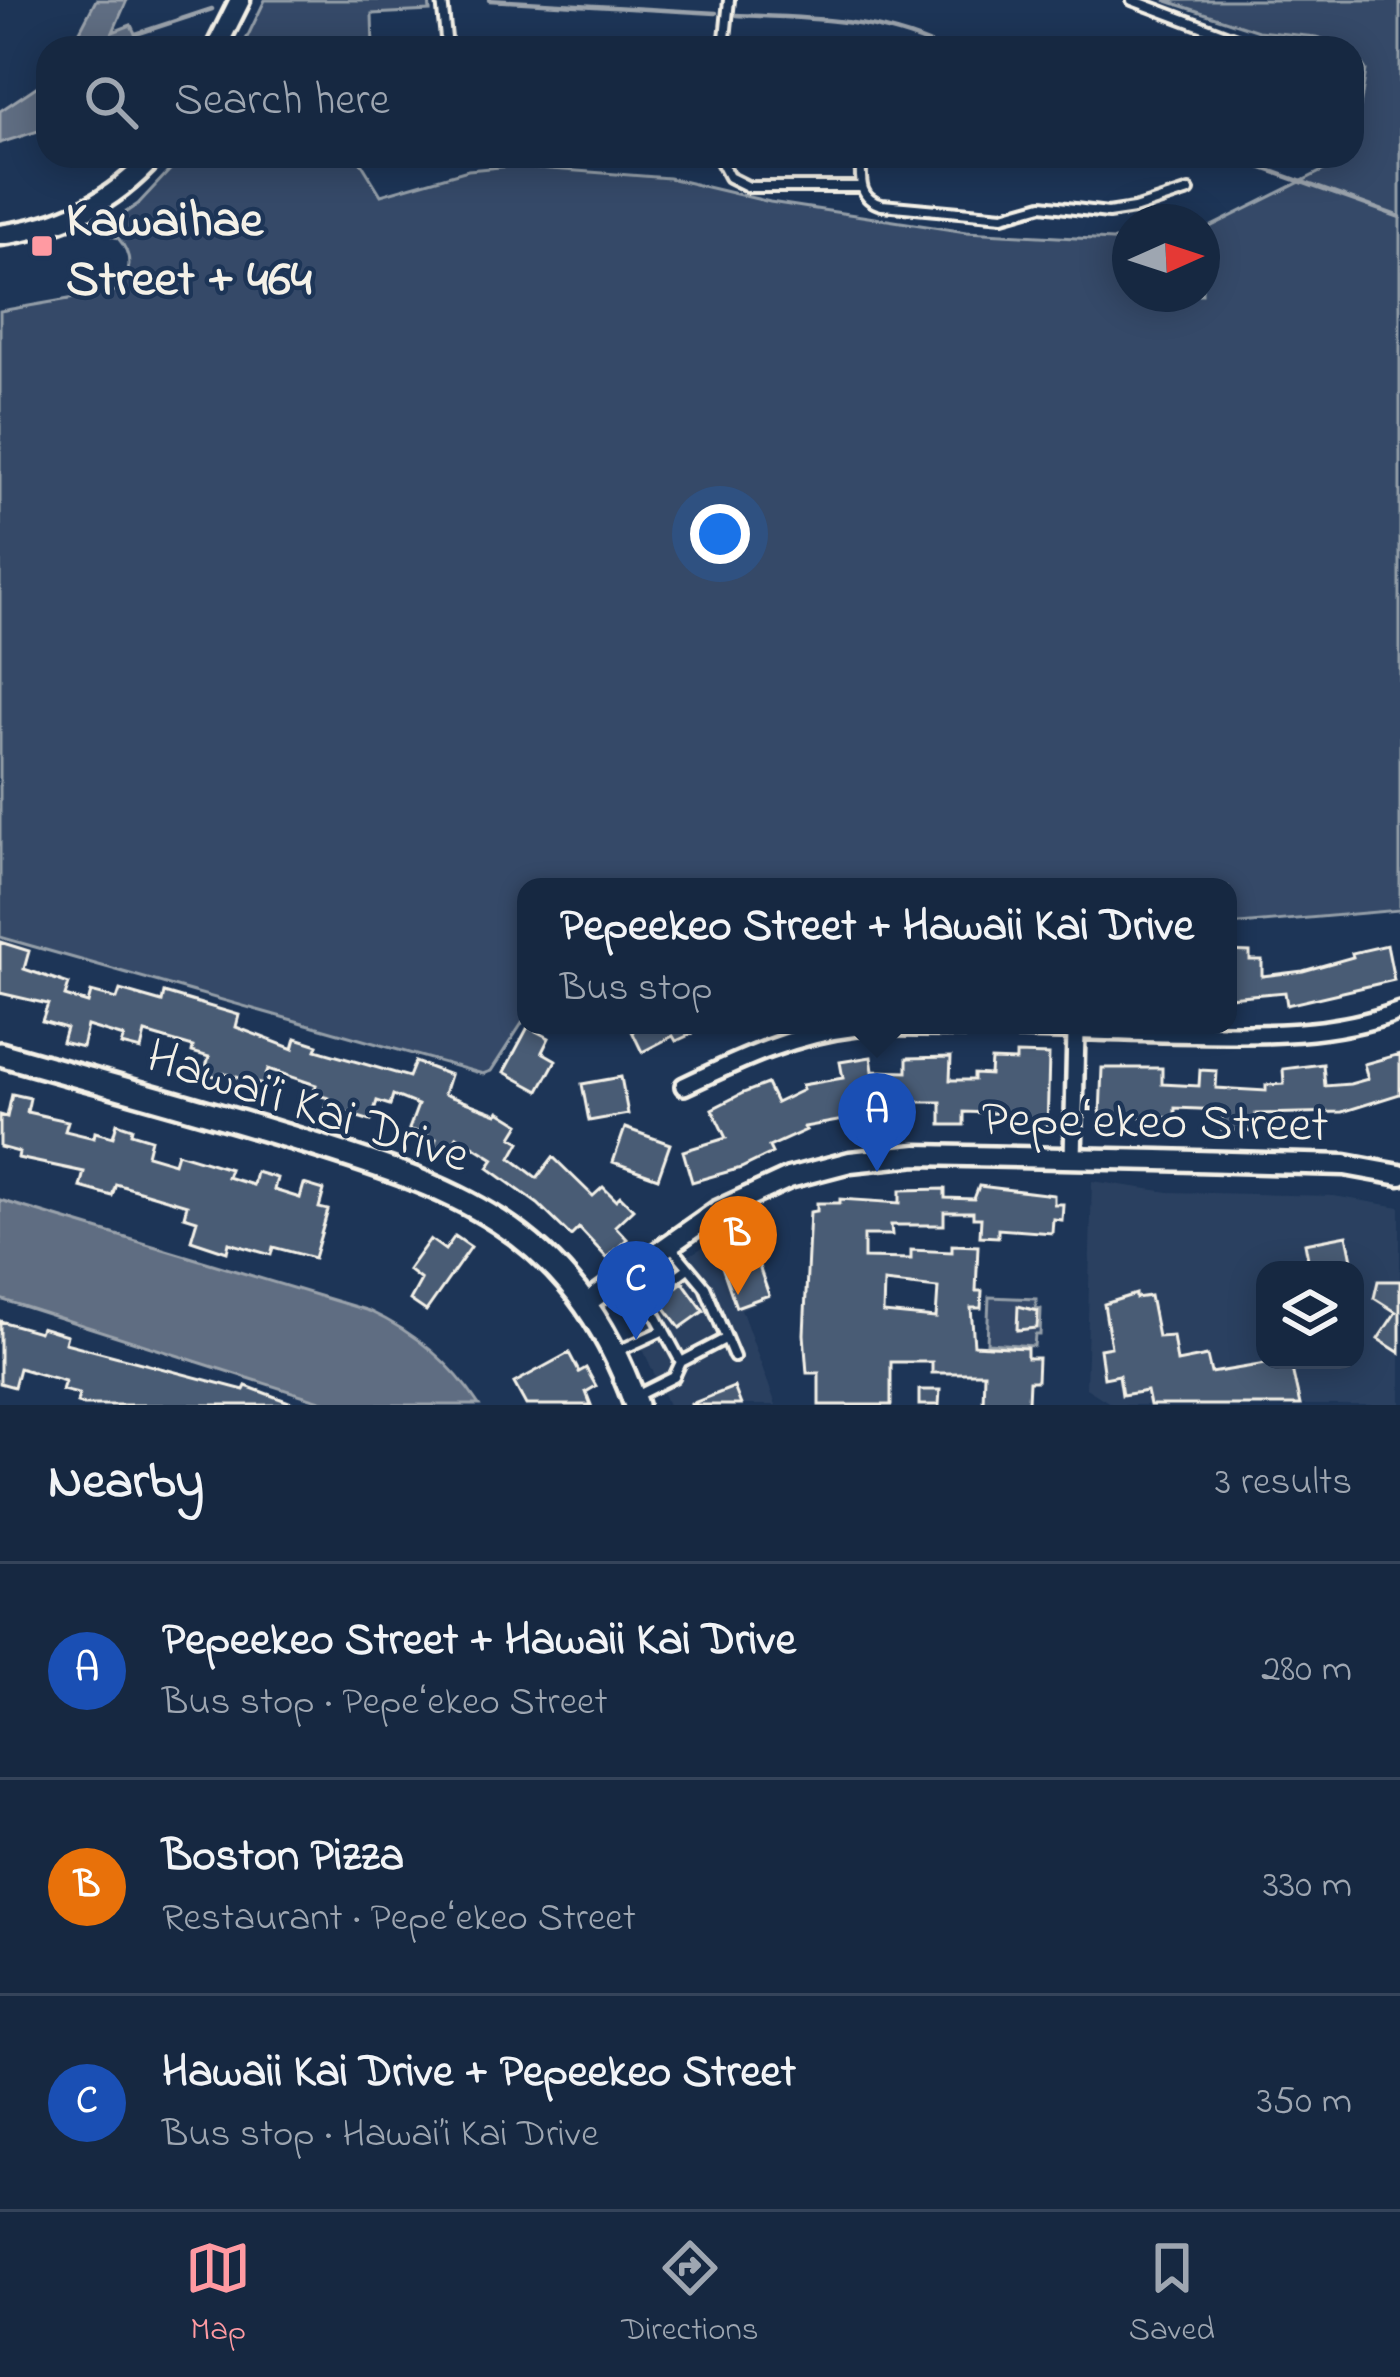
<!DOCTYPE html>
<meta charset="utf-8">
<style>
:root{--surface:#162841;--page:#23344c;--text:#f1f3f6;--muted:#9ea6b1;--line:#35445a;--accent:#ff9aa2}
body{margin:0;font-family:"Indie Flower",sans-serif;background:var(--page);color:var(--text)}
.controls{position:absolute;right:36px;bottom:36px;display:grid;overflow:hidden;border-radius:24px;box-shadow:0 6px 30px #0003}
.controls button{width:108px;height:108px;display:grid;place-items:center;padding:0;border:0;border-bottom:3px solid var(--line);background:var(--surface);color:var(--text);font:60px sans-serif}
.compass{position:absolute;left:1112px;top:204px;width:108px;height:108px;border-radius:50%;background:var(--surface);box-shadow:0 6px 30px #0003;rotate:87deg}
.you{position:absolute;left:720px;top:534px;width:42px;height:42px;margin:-30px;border:9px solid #fff;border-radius:50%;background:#1a73e8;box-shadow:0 0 0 18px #1a73e833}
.badge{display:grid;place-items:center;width:78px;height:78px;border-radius:50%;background:var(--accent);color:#fff;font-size:39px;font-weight:700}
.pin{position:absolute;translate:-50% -99px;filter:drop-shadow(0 3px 6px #0008)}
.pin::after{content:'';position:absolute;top:63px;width:42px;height:36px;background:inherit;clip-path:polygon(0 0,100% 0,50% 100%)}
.popup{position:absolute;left:517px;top:878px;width:720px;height:156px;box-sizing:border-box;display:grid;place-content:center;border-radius:24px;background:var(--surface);filter:drop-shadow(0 3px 9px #0005);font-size:39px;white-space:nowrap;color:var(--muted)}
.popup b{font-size:45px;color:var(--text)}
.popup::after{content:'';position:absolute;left:50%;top:100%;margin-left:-24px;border:24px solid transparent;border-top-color:var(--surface)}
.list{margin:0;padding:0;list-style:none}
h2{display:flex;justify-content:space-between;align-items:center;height:156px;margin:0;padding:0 48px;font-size:51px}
h2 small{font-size:39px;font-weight:400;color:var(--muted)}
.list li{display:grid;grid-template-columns:78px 1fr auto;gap:36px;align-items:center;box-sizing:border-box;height:216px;padding:0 48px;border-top:3px solid var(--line)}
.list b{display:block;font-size:45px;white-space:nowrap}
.list p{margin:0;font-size:39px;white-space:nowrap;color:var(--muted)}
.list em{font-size:39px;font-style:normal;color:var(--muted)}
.icon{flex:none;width:66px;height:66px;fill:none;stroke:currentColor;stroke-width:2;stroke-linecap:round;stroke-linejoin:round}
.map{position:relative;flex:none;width:1400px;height:1405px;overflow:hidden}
.search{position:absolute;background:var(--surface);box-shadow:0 6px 30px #0003;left:36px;right:36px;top:36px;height:132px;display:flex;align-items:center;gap:30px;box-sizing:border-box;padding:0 42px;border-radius:36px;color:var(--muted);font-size:45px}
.sheet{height:804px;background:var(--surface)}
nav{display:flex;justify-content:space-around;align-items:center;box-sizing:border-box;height:168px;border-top:3px solid var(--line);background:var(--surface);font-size:33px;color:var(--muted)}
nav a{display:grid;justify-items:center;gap:6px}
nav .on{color:var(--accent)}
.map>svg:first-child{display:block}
.built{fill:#2a4060;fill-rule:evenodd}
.green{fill:#354a67;stroke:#949ea8;stroke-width:3}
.water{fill:#5e6d82;stroke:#9aa2ab;stroke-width:3}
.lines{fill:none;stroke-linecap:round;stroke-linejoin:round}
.stream{stroke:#9aa2ab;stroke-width:4.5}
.building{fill:#485b74;stroke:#f4f1e8;stroke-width:3;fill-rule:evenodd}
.service-casing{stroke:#f4f1e8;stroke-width:16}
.minor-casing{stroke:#f4f1e8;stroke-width:24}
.tertiary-casing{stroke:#f4f1e8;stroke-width:27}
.secondary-casing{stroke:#f4f1e8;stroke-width:30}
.service{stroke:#1d3557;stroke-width:8}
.minor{stroke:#1d3557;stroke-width:15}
.tertiary{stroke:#1d3557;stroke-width:18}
.secondary{stroke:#1d3557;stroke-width:21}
.poi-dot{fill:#ff9aa2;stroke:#1d3557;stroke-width:4.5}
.labels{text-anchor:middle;stroke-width:9;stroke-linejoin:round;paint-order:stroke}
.poi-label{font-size:51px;font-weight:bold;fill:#f4f1e8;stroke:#1d3557;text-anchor:start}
.street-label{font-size:51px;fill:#f4f1e8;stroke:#1d3557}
</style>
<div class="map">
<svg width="1400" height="1405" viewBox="0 0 1400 1405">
<rect width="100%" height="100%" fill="#1d3557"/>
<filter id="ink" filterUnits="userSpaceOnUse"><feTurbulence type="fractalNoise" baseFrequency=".00833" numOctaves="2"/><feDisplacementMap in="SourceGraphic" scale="24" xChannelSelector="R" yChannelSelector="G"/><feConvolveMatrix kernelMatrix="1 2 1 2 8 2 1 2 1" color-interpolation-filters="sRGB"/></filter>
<g filter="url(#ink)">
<path class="built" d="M1092,1181L1169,1192L1334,1196L1400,1207V1405H1113L1086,1388ZM1265,1270H1355V1360H1265Z
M746,1221L772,1297L741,1309L776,1405H668L626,1311L631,1300L690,1255Z"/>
<path class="green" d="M265,0H429L430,11L372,14L373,48H242Z
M1164,0H1400V910L1228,925V887H526V1017L491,1071L483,1074L0,937V311L115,291C132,276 134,256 118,238L98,231L138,204L183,156H357L381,195L468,170L511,166L669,178L770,202L966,232L1130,241V294H1202V231L1352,156L1366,70L1352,48L1316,37L1258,31Z
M989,1297L1036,1299V1308L1041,1309L1040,1335H1035L1034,1346L987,1343Z"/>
<path class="water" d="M96,0H127L113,32L131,25L140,44L134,48H71Z
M48,79V128L0,143V111Z
M0,1200L369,1311C414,1332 451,1362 479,1405H333L0,1299Z"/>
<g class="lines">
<path class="stream" d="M489,0L716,13
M737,15C806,18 875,18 939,48
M136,34L212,9
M1229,156L1400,217"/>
</g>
<path class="building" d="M0,942L29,951L24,969L69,984L65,996L88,1003L91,992L117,999L120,990L162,1002L164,993L239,1015L236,1027L293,1049L296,1038L318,1045L316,1050L409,1077L415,1062L450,1075L444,1094L497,1114L499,1111L520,1124L512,1137L520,1142L511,1158L537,1178L553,1157L593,1196L603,1187L616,1200L620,1196L633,1209L615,1226L627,1239L607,1258L579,1228L571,1236L538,1204L488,1168L494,1159L457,1136L451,1152L434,1146L436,1139L409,1129L418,1105L393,1095L390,1105L377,1101L371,1121L326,1107L329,1098L313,1094L316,1085L268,1069L263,1085L223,1073L222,1078L204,1073L209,1057L192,1052L193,1047L145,1033L141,1050L121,1045L124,1037L87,1026L82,1047L62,1042L66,1028L42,1021L48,1004L0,993Z
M1387,945L1394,980L1287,1005L1285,992L1228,997V951L1250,952V960H1262V976L1303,971L1353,957L1352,953Z
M629,1025H711L676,1041L673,1036L642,1052Z
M528,1027L549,1038L542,1052L556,1060L539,1091L504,1072Z
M1016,1054L1049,1055L1047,1130L1015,1129V1114L964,1112V1125H941V1102H915V1115L879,1114L881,1124L850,1129L849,1119L804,1127L806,1130L769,1147L772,1153L741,1168L692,1182L683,1151L726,1138L712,1109L743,1093L767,1084L776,1103L803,1090L802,1085L843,1078L840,1062L871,1057L873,1071L907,1072V1058L951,1057L950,1080H974V1074L990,1075L991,1060L1016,1061Z
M1400,1054V1094L1342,1112L1256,1114L1255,1132L1222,1130L1223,1110L1175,1108V1118L1100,1115L1102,1068H1162V1084L1199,1086L1200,1070L1217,1071L1216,1088L1266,1091V1085L1284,1084L1283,1069L1323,1064L1325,1086L1350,1084L1368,1079L1364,1064Z
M621,1077L628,1114L589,1121L582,1084Z
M12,1094L30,1098L27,1112L68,1121L65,1131L94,1138L95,1132L113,1137L117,1123L132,1128L131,1133L151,1139L147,1155L174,1163L177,1153L230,1169L227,1177L253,1185L256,1172L277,1178L274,1190L300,1198L304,1184L324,1190L319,1208L328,1210L314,1258L273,1247L271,1255L229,1243L227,1252L191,1240L197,1220L184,1216L187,1205L116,1184L112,1196L80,1187L84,1172L18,1158L19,1152L0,1147V1115L7,1117Z
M625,1128L670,1144L658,1178L613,1162Z
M979,1186L1054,1195V1204H1063L1062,1220L1053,1219L1052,1233L998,1229V1237L980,1236L981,1218H973V1212H944V1225H891L892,1235H864V1258L911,1259V1250L952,1252V1245L978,1246L976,1291H982L981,1308H971L974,1345L1027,1348V1358H1038L1037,1381H1029L1028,1402L983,1405L984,1373H932V1362H891V1405H819V1373H807L804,1334L810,1212L817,1211V1203H840V1199L900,1203V1190L945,1189V1198L974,1199ZM884,1282L938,1288L936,1318L883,1313Z
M1347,1235L1354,1270H1310L1305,1243Z
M455,1236L471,1247L426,1311L410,1300L421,1280L408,1270L430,1239L445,1250Z
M751,1244L769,1295L736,1307L718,1255Z
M1378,1281H1400V1353L1378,1339L1396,1312L1374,1298Z
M683,1282L704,1311L680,1328L659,1300Z
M1136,1294V1298L1150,1296L1158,1337L1173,1336L1177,1362L1207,1356L1211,1373L1290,1360L1300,1405H1150L1147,1391L1122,1395L1119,1375L1104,1378L1100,1349L1111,1347L1104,1304Z
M1018,1306L1038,1311L1037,1328L1017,1330Z
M0,1321L39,1332L41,1327L67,1335L65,1343L244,1390L246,1386L297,1405H84L77,1403L79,1394L62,1390L65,1381L19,1368L14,1387L0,1383Z
M569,1353L579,1372L586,1368L596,1386L586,1392L591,1405H526L514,1383Z
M734,1387L741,1405H691V1404Z
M919,1390H940L939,1405H919Z"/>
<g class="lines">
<g class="service-casing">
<path id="service" d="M442,0L447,48
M1132,0L1260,48
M724,48L729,0
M718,156L729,177L749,187H862
M861,156C861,178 857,199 882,205L1003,216L1042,205L1108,213L1134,209L1189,191
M670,1245L705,1287L734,1357
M633,1273L681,1362
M647,1298L688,1268
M616,1352L664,1330
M634,1397L674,1377L681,1362L725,1339"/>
</g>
<g class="minor-casing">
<path id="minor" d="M684,1086C741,1059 794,1034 857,1027C959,1025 1061,1031 1163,1033C1244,1034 1323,1040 1400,1011
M1073,1159L1076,1032"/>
</g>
<g class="tertiary-casing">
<path id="tertiary" d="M216,48L240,0
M0,235C62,227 112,203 154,156
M585,1304L717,1211L789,1178L850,1162L917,1155L1159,1160L1345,1165L1400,1175"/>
</g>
<g class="secondary-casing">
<path id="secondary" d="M0,1054C94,1081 189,1106 283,1135C452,1187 571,1223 636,1405"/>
</g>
<use href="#service" class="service"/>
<use href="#minor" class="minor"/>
<use href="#tertiary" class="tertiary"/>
<use href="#secondary" class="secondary"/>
</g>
</g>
<rect class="poi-dot" x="30" y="234" width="24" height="24" rx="6"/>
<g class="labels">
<g class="poi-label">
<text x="66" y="235">Kawaihae<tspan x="66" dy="59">Street + 464</tspan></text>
</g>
<g class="street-label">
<text transform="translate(309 1103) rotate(18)" y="18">Hawai’i Kai Drive</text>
<text transform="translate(1155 1119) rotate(1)" y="18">Pepeʻekeo Street</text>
</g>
</g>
</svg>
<div class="controls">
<button><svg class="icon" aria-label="layers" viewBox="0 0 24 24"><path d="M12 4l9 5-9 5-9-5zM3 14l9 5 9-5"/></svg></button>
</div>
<svg class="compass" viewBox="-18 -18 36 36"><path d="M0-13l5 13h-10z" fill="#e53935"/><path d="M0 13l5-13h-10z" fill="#9ea6b1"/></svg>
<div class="you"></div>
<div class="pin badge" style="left:877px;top:1172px;background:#1a4fb4">A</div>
<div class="popup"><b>Pepeekeo Street + Hawaii Kai Drive</b>Bus stop</div>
<div class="pin badge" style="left:738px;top:1295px;background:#e8710a">B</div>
<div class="pin badge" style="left:636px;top:1340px;background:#1a4fb4">C</div>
<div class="search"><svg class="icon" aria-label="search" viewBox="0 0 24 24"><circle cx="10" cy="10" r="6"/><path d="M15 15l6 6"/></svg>Search here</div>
</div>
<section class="sheet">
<h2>Nearby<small>3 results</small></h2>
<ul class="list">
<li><span class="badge" style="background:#1a4fb4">A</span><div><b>Pepeekeo Street + Hawaii Kai Drive</b><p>Bus stop · Pepeʻekeo Street</p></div><em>280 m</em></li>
<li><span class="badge" style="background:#e8710a">B</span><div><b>Boston Pizza</b><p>Restaurant · Pepeʻekeo Street</p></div><em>330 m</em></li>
<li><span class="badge" style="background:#1a4fb4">C</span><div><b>Hawaii Kai Drive + Pepeekeo Street</b><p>Bus stop · Hawai’i Kai Drive</p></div><em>350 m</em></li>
</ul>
</section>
<nav>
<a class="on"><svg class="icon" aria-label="map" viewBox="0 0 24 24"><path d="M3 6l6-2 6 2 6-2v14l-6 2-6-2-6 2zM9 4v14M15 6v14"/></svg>Map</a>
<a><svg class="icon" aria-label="directions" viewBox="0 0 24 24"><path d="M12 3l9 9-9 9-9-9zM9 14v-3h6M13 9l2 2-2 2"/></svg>Directions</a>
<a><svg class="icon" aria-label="saved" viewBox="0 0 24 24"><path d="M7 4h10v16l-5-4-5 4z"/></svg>Saved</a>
</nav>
